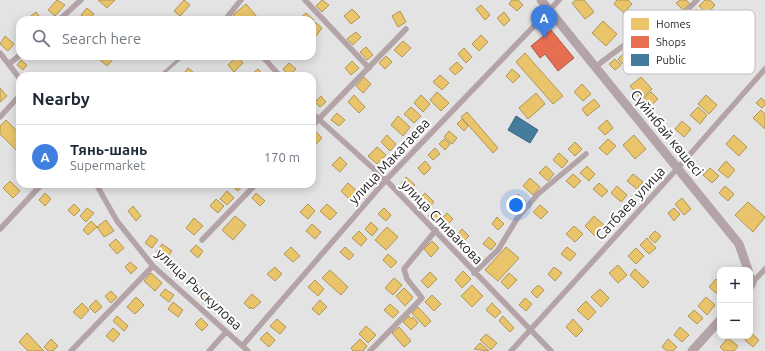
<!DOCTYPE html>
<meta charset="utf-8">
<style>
:root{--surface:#fff;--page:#f6f6f7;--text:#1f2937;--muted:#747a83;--line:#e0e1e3;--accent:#1a73e8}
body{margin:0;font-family:Ubuntu,sans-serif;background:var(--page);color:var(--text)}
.controls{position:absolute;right:12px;bottom:12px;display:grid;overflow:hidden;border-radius:8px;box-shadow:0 2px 10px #0003}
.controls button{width:36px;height:36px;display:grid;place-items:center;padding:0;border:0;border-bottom:1px solid var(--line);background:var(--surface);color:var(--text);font:20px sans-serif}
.you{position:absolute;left:516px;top:205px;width:14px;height:14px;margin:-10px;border:3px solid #fff;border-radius:50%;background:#1a73e8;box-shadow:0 0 0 6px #1a73e833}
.badge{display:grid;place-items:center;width:26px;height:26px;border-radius:50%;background:var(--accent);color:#fff;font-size:13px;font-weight:700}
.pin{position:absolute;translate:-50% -33px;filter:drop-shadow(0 1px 2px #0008)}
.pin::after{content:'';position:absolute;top:21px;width:14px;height:12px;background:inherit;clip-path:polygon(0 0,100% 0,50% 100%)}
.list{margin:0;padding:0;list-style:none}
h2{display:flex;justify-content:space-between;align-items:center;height:52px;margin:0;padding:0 16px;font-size:17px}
h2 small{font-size:13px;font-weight:400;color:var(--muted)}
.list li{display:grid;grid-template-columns:26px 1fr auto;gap:12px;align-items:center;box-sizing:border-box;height:64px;padding:0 16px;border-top:1px solid var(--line)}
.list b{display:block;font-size:15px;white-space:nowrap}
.list p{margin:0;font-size:13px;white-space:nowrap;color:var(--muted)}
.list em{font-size:13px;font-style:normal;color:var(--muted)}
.icon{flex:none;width:22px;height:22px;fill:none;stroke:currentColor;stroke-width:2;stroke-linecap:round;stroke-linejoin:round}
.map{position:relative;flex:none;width:765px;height:351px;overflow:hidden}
.search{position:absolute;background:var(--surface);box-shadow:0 2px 10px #0003;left:16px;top:16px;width:300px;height:44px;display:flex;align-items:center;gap:10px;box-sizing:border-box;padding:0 14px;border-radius:12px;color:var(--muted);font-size:15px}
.panel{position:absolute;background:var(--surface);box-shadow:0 2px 10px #0003;left:16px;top:72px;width:300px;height:116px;border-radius:12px}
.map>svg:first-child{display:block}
.homes{fill:#e9c46a;stroke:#af9556}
.shops{fill:#e76f51;stroke:#ae5a45}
.public{fill:#457b9d;stroke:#3c627a}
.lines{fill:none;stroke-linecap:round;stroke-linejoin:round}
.lane{stroke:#b4a4a7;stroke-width:3}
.street{stroke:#b4a4a7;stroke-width:5.5}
.primary{stroke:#b4a4a8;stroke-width:9}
.labels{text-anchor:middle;stroke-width:4;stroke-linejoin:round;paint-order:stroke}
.street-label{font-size:14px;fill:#282829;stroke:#fff}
.key{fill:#fff;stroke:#bebebf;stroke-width:1}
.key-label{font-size:11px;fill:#282829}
</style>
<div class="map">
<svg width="765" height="351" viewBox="0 0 765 351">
<rect width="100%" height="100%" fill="#e3e3e3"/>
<path class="homes" d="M57,0L65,5L55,16L48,10Z
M98,0H115L107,8Z
M184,0L190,5L180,16L174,11Z
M322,0L329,5L322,12L316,6Z
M512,0H518L523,5L517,11L509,4Z
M576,0H584L594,12L585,19L572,3Z
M617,0H628L632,4L624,13L614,4Z
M680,0H686L690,4L683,10L676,3Z
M705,0H710L715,5L707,14L699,6Z
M246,4L258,18L255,20H238L233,15Z
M481,5L490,15L485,20L476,9Z
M87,8L94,14L89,20H86L81,15Z
M352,9L360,17L351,24L344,16Z
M696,9L706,19L698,28L687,18Z
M400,11L406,22L398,27L392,16Z
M36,12L42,20H26Z
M504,12L510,20L504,26L497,18Z
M306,13L314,20L312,22V20H298Z
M603,21L617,34L606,46L592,33Z
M315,22L322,28L316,36L312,32V25Z
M356,32L361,37L353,45L347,39Z
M481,35L488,42L479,51L472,44Z
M5,36L14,44L8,51L0,44Z
M403,41L411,48L402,57L394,50Z
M366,47L373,55L367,60L360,52Z
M464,48L472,57L466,63L458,54Z
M629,49L633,54L622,64L618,59Z
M525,53L563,96L553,104L516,62Z
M102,56H113L115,57L107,66L99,59Z
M237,56L243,63L234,72L228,65Z
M386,56L392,62L385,69L379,63Z
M615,59L621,65L615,70L609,64Z
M21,60L27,65L23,70L17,65Z
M352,61L359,68L351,75L345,68Z
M457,62L463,68L455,75L449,69Z
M289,63L296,69L289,76L283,69Z
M188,68L194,73L192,76H182Z
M258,69L265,76L251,75Z
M512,69L520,76L513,83L506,76Z
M440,75L449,83L442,90L433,82Z
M364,77L371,84L363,93L356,86Z
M641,77L652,89L641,99L630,86Z
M582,84L591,94L583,101L574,92Z
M0,88L7,96L0,102Z
M437,92L449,103L441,111L430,100Z
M651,92L658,99L645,111L638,103Z
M536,93L545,104L528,119L519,108Z
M354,95L365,107L359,113L348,102Z
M421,95L430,104L423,112L414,103Z
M706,95L717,105L709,114L698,104Z
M321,96L326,102L320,107L315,102Z
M761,98L765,101V105L762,108L756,103Z
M594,99L600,106L587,116L582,109Z
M411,107L421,116L414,123L404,114Z
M698,107L707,115L700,124L690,115Z
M761,110L765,114V129L753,118Z
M467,112L498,148L493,153L461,117Z
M337,113L345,120L339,126L331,120Z
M398,116L410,127L403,136L391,125Z
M462,119L468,126L464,131L457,124Z
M6,120L20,134V154L0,134V126Z
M607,120L613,128L605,135L598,128Z
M682,121L691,129L684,137L675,129Z
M315,131L322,138L314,146L312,144V133Z
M449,131L457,138L452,144L444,137Z
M387,135L396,144L390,151L381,142Z
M634,135L646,149L635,159L623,145Z
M734,135L747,147L739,156L726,144Z
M444,139L450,144L445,150L439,144Z
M608,139L616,146L607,155L599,148Z
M575,142L582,149L575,156L568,149Z
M377,147L386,155L377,164L368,156Z
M435,148L440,154L433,160L428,155Z
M559,153L568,161L562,168L553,160Z
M340,157L347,164L340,172L332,165Z
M425,161L431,168L424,175L418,168Z
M726,161L735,170L728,178L718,170Z
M546,166L554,174L548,181L539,173Z
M587,166L595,174L589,181L580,173Z
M710,168L719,176L712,183L703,175Z
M573,174L581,181L574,188L566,181Z
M633,174L643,182L637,189L627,181Z
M406,177L415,185L409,191L401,183Z
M530,178L540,187L533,195L523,186Z
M10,181L20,191L13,198L3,188Z
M348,183L357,191L349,199L341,191Z
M599,183L608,191L602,197L593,189Z
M230,184H243V185L238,191Z
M617,186L627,195L621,202L611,193Z
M725,186L734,194L728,201L719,193Z
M227,191L234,198L227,205L220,199Z
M45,193L51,199L45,206L39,200Z
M256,193L265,201L260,206L252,198Z
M425,193L434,202L427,210L418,201Z
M518,194L526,201L520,207L512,200Z
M682,198L691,209L684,215L675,204Z
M216,199L224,206L218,213L210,206Z
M748,202L765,217L753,232L735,215Z
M74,204L80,210L74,216L68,210Z
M308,204L315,211L308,219L300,212Z
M327,204L337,213L330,220L320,211Z
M512,204L518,210L514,214L508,209Z
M540,205L548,212L541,219L533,212Z
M133,206L141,216L136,221L128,211Z
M87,208L94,213L86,222L80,216Z
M384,208L391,215L386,221L378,214Z
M674,208L680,214L674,221L668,213Z
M435,210L441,216L434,222L428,216Z
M447,213L453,219L446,226L440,221Z
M235,216L246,225L233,240L222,230Z
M594,216L605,226L595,236L585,226Z
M497,217L504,224L498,230L492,224Z
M194,218L203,226L194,235L186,228Z
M106,220L114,231L104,237L97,227Z
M91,221L97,227L88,235L83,230Z
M371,222L378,229L372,236L365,229Z
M312,224L321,232L315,239L306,231Z
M574,226L583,234L575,242L566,234Z
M387,227L398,237L386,250L375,240Z
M462,229L469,236L463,242L456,236Z
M359,231L367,239L361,246L352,238Z
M655,231L661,236L655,243L649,237Z
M151,235L158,240L152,248L145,243Z
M489,237L496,244L491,250L483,244Z
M647,238L656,248L649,254L640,245Z
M116,239L124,248L117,254L109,245Z
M432,241L439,248L431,257L424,249Z
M162,244L172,251L166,259L156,252Z
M196,245L203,251L198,258L190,251Z
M291,247L300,256L293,262L284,254Z
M345,247L354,255L349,260L340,252Z
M506,247L519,258L498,281L485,270Z
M567,247L576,254L570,261L561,254Z
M636,248L644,256L636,264L628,256Z
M388,254L397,262L391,268L383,260Z
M130,262L137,268L131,274L125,267Z
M618,265L627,275L618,283L609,273Z
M275,267L282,274L275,281L267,274Z
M554,267L562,273L555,281L548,274Z
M635,269L649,282L643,288L630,275Z
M330,270L348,287L341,295L322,278Z
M463,271L471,279L462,288L455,280Z
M430,272L437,279L428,288L421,281Z
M151,273L162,283L155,291L144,281Z
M509,273L517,280L508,289L501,282Z
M394,278L402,285L393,295L385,288Z
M716,279L720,283V296L709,287Z
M315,280L324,289L318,296L308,287Z
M472,285L483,296L472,307L461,296Z
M538,285L544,290L537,298L531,292Z
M201,287L210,295L204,301L196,293Z
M404,288L413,297L405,306L396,296Z
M165,289L174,295L169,302L160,295Z
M600,289L609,298L601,307L591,297Z
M111,291L117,297L111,303L105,296Z
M252,294L261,302L253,309L251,307L250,309L244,303Z
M432,295L441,304L434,311L425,302Z
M136,297L144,305L135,314L127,307Z
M706,297L715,305L707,315L698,306Z
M525,298L532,304L526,311L519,305Z
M96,300L102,307L95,313L89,307Z
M320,300L327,307L319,315L312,309Z
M586,301L596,312L588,320L577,310Z
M173,302L183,310L178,317L168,309Z
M82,303L89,310L81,319L73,312Z
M492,303L501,312L495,318L486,310Z
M390,304L399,312L393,318L384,310Z
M418,307L431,321L425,327L412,313Z
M694,310L703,318L697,324L688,316Z
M117,316L128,326L124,331L113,321Z
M409,316L411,319L413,317L418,323L411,330L403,322Z
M503,316L514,328L510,332L499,321Z
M201,318L208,325L202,331L195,324Z
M230,318L236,323L232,327L226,322Z
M277,319L286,327L280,334L270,326Z
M573,319L583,330L576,337L566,327Z
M366,326L376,335L368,343L359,334Z
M399,327L411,341L404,347L392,333Z
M680,327L689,335L682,342L674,335Z
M113,328L120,334L113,342L106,336Z
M267,332L275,340L269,347L260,339Z
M27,333L44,351H28L19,342Z
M751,333L759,340L753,347L745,340Z
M486,334L497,343L491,350L480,340Z
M728,338L738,346L734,351H724L720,347Z
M51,339L58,346L53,351H48L44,347Z
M360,339L367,346L363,351H353L351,348Z
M668,339L677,347L673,351H667L662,347Z
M480,343L489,351L474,349Z"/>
<path class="shops" d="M551,30L574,58L558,71L545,54L540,58L531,46Z"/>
<path class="public" d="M516,116L538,130L530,143L508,130Z"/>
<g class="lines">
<path class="lane" d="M160,76L183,56"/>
<path class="street" d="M305,0L369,68
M59,20L81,0
M231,20L228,16L241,0
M0,53L20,79
M262,56L280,76
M9,64L20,55
M595,67L627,43L662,35L697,0
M312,113L386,180L551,351
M0,117L20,95
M312,126L406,29
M96,184L117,221L153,266L248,351
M0,229L42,184
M202,240L256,184
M474,273L498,250L518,217L538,194L586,154
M752,283L765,269
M243,345L386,180L559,0
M71,351L153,266
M209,351L226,332
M370,351L422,298L407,279L404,269L436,230
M511,351L677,169L765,69"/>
<path class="primary" d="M541,0L739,244L748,270
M750,277L752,283L750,286
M692,351L720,320"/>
</g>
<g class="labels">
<g class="street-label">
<text transform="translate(667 133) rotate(51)" y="5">Сүйінбай көшесі</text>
<text transform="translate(389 161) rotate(-47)" y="5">улица Макатаева</text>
<text transform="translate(630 203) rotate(-47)" y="5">Сатбаев улица</text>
<text transform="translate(442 222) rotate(46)" y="5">улица Спивакова</text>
<text transform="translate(199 289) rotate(43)" y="5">улица Рыскулова</text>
</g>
</g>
<rect x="623" y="10" width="132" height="64" rx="6" class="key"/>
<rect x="631" y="18" width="18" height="12" fill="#e9c46a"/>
<rect x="631" y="36" width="18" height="12" fill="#e76f51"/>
<rect x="631" y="54" width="18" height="12" fill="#457b9d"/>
<g class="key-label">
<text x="656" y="28">Homes</text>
<text x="656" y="46">Shops</text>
<text x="656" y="64">Public</text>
</g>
</svg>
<div class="controls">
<button>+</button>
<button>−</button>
</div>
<div class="you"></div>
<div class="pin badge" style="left:544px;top:38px;background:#3f7fe0">A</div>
<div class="search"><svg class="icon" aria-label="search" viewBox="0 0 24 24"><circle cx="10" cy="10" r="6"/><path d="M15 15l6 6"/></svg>Search here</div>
<section class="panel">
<h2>Nearby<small></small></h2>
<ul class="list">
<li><span class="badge" style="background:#3f7fe0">A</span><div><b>Тянь-шань</b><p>Supermarket</p></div><em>170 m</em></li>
</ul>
</section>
</div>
